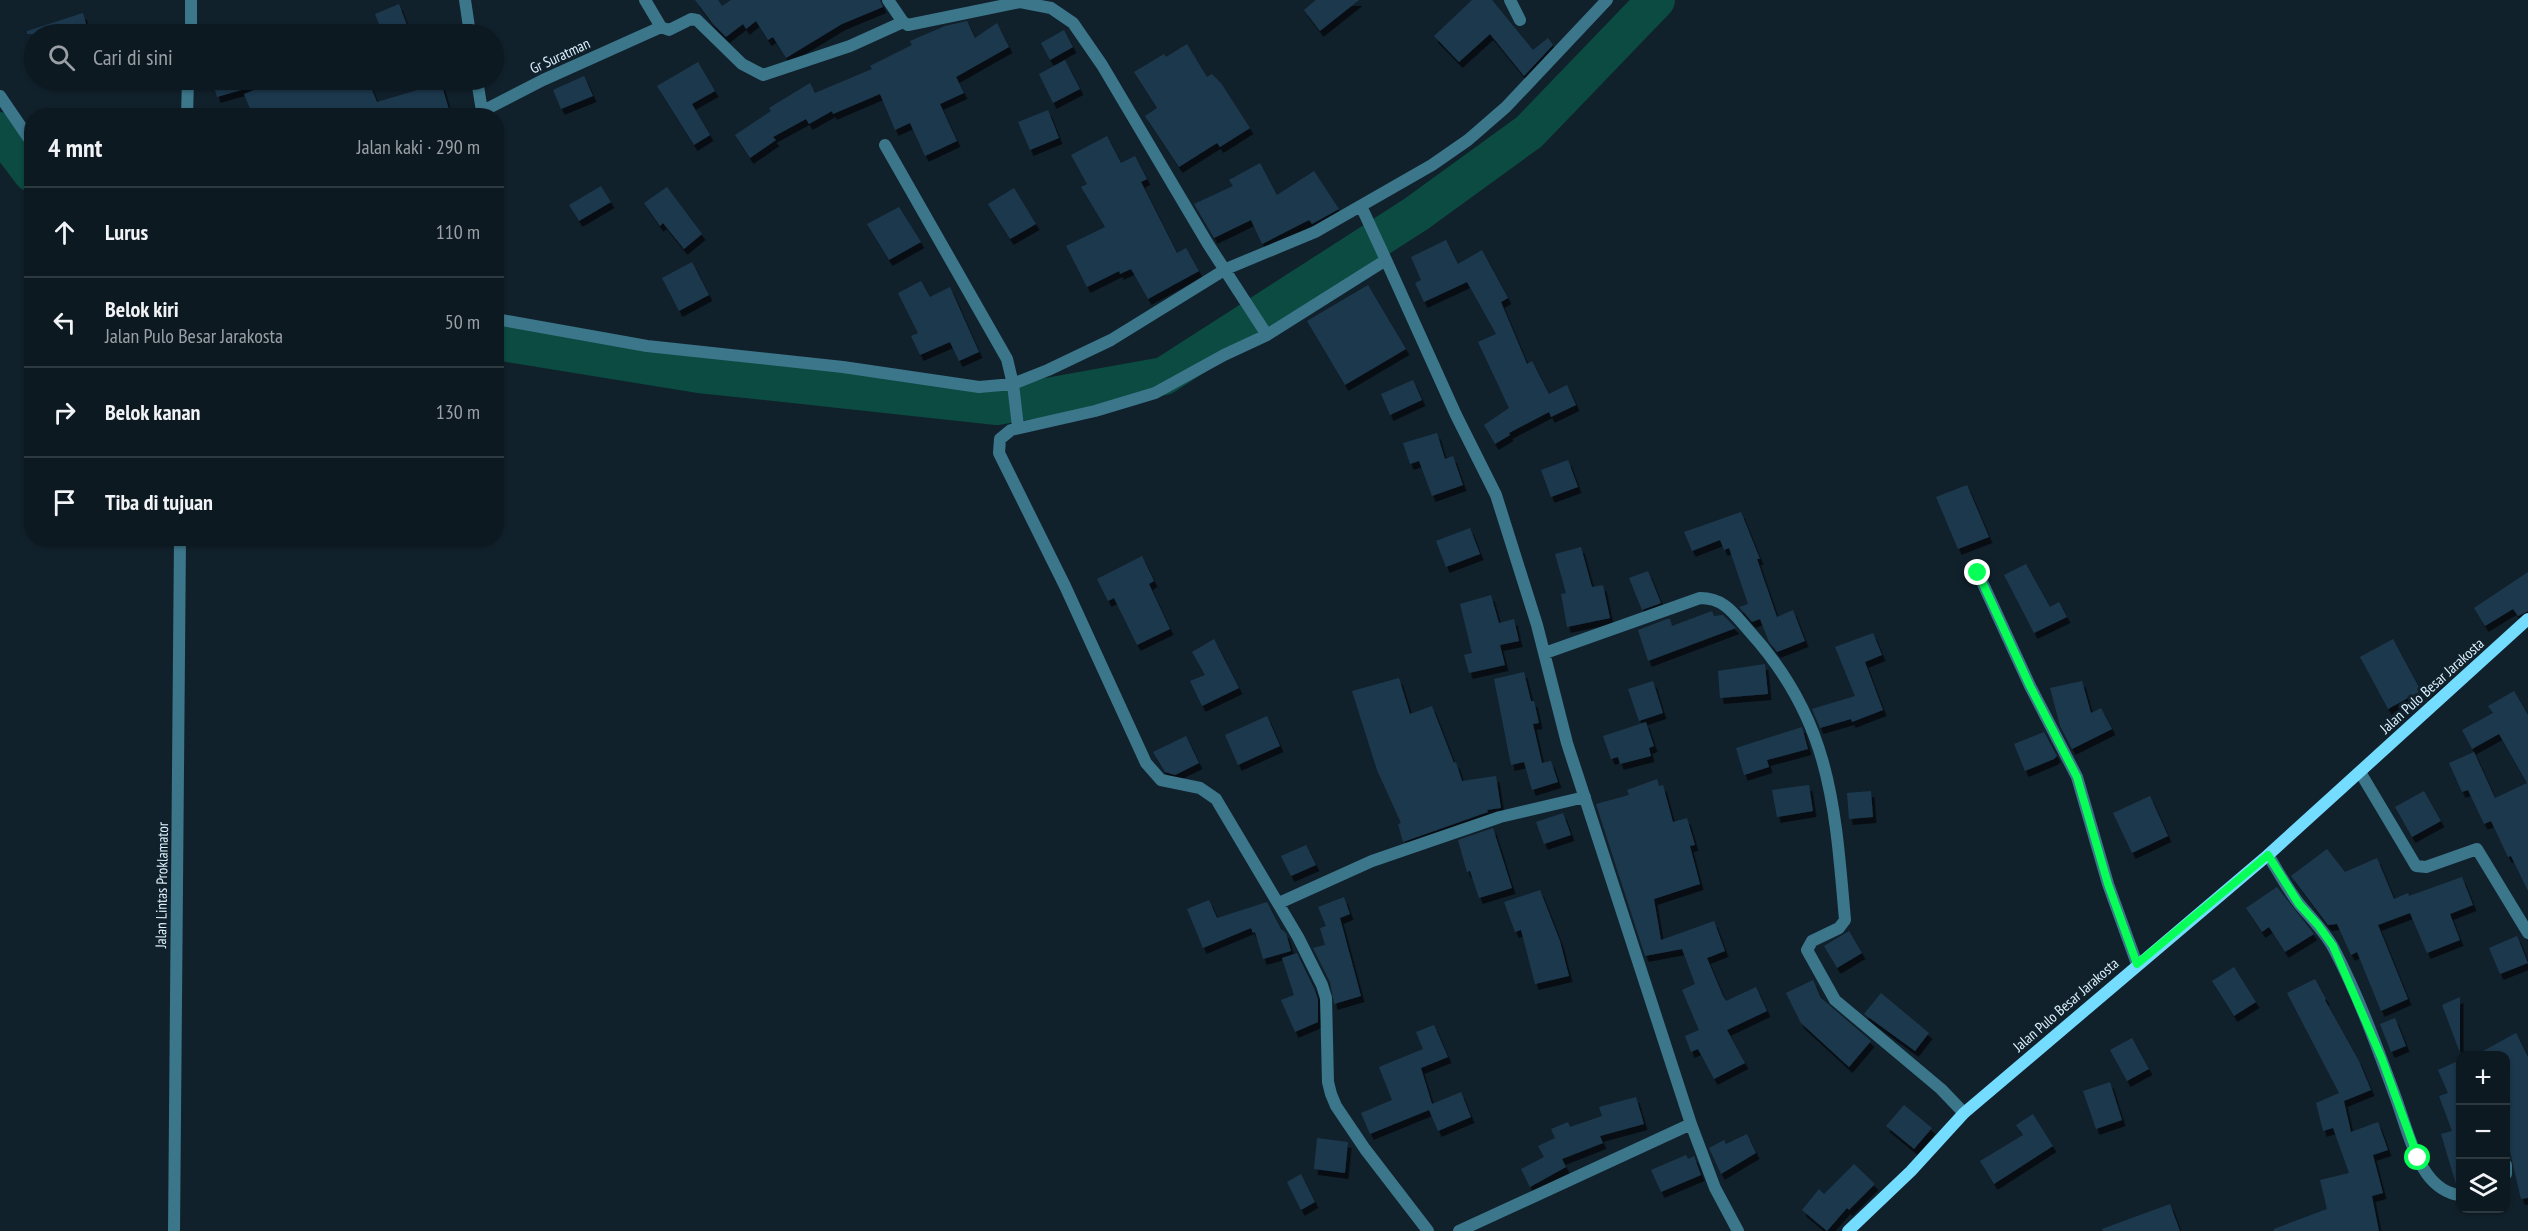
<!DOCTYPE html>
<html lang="id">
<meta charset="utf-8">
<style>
:root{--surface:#0d1921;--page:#16222a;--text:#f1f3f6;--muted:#9aa0a5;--line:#2d383f}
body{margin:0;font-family:"PT Sans Narrow",sans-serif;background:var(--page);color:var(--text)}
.controls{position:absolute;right:18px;bottom:18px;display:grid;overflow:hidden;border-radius:12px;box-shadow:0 2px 4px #0004}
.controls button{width:54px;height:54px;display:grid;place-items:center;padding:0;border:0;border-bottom:2px solid var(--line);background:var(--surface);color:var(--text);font:30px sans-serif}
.stop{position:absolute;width:18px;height:18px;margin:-14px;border:4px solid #08ff58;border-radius:50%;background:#fff}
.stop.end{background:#08ff58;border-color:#fff;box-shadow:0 2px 6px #0008}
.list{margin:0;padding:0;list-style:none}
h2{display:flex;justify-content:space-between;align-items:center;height:78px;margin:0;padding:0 24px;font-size:26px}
h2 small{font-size:20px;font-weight:400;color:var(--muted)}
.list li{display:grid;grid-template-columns:39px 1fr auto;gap:18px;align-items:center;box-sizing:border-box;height:90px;padding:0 24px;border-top:2px solid var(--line)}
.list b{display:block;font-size:22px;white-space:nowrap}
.list p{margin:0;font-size:20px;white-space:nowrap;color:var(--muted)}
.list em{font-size:20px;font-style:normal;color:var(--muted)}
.icon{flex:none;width:33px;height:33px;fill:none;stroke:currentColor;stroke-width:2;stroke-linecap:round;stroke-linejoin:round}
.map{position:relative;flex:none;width:2528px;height:1231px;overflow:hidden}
.search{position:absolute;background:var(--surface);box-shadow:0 2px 4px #0004;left:24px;top:24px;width:480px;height:66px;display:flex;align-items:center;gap:15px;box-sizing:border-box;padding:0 21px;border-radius:33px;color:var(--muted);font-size:22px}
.panel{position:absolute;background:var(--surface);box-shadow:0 2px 4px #0004;left:24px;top:108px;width:480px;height:438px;border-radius:24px}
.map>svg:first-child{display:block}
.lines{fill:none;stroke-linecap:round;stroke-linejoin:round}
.river{stroke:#0b4b42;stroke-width:38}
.building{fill:#1d384d;filter:url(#shadow)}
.street{stroke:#3c768b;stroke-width:12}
.secondary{stroke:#73dcff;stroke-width:12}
.route{stroke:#08ff58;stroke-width:8}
.labels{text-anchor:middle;stroke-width:6;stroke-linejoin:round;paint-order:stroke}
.street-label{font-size:15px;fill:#dcf3ff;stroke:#11212c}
</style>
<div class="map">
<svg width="2528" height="1231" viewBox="0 0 2528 1231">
<defs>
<filter id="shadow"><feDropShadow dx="3.5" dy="6" stdDeviation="0" flood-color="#0009"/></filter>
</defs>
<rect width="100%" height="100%" fill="#11212c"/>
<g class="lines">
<path class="river" d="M0,131L32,173
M496,341L699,374L997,406L1164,376L1416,214L1529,132L1656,0"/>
</g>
<path class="building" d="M695,0H718L722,6L731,0H880L883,7L842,24L786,58L773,37L768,40L756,21L746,29L743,24L726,37L713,24Z
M1316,0H1359L1320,31L1304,10Z
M1472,0H1492L1533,50L1548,38L1553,45L1524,76L1490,34L1459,62L1434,36Z
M399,4L408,28L392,34H383L375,14Z
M83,13L88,31H86L87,34H27V31Z
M967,21L975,38L997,23L1009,47L956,77L964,93L940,104L957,141L925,156L910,123L895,130L880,94L833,114L832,111L809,124L806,119L773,137L776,140L750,158L735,135L771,111L769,108L810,83L815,93L872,69L870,66L912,45L910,41L945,26Z
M1064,30L1073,47L1050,60L1041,43Z
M1187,44L1207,77L1212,74L1221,83L1250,128L1220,147L1217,143L1179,167L1145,116L1157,108L1134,72L1164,54L1166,57Z
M1065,60L1080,89L1053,103L1039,74Z
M698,62L715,91L692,104L710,135L694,145L657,86Z
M584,76L593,96L561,109L553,90Z
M212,80H261L262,84L217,97Z
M279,80H328L333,89L356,80H368L377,102L441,83L451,116H253L244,94Z
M1048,110L1059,138L1030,150L1018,122Z
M1107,136L1121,163L1135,156L1147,179L1141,182L1177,253L1186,248L1199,271L1148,299L1131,269L1120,274L1119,271L1087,287L1066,246L1105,227L1081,187L1087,184L1071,155Z
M1260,163L1277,195L1314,171L1339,209L1312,224L1309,220L1262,244L1251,220L1214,238L1194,204L1233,186L1229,180Z
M601,186L611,202L579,221L569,205Z
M667,187L702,234L684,249L663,223L660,226L644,203Z
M1014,188L1036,224L1010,239L988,204Z
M899,207L921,242L889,260L867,224Z
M1446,240L1458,264L1482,250L1508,298L1501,302L1527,364L1532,361L1549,394L1567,385L1576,405L1551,417L1549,412L1509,433L1510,435L1495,444L1484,425L1509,408L1478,342L1496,334L1467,282L1424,302L1415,283L1421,280L1411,257Z
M692,262L709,295L679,311L662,278Z
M921,281L930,297L950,287L979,352L959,361L950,342L920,355L911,336L918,333L898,293Z
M1368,285L1406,349L1345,385L1307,321Z
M1413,380L1422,400L1390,415L1381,394Z
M1437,433L1445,459L1453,456L1463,485L1432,496L1419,461L1410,464L1403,443Z
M1568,460L1578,487L1551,497L1541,470Z
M1967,485L1989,537L1958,549L1936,497Z
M1741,512L1760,559H1757L1777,617L1793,610L1805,641L1777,652L1769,642L1760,619L1752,622L1739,607L1748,604L1729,548L1724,550L1720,540L1692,551L1684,532Z
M1470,528L1480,554L1446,567L1436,541Z
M1581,547L1592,587L1603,585L1610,618L1567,627L1561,594L1566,593L1555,554Z
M1142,556L1154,581L1149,584L1170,629L1137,645L1114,598L1108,601L1097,579Z
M2026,564L2050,607L2059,602L2067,617L2034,633L2004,575Z
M1648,571L1661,603L1642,610L1629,578Z
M2528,572V611L2518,616L2513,609L2485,626L2474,608Z
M1491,595L1499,623L1514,619L1519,641L1500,645L1505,665L1469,673L1464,655L1472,653L1460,604Z
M1712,611L1714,616L1723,615L1736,628L1648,661L1638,630L1667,619H1670L1672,626Z
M1873,633L1882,655L1865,662L1883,710L1852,722L1851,719L1820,728L1812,709L1855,696L1835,647Z
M1214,639L1239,688L1202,706L1190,681L1205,675L1192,652Z
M2393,639L2421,691L2388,709L2360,657Z
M1765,664L1768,694L1720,698L1718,671Z
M1524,672L1531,701H1534L1539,723L1533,724L1542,763L1551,761L1558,782L1532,790L1524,762L1511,765L1494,679Z
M2443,675L2447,682L2428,698L2422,689Z
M1399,678L1410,714L1432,706L1454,763L1456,762L1462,781L1496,776L1501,808L1487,810L1488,812L1403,842L1398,824L1401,823L1377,770L1352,691Z
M1653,681L1663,713L1639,721L1628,689Z
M2082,681L2091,713L2101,708L2112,729L2072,749L2060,726L2050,688Z
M2514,691L2528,715V891L2511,856L2508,857L2491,821L2484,824L2468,790L2462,792L2449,763L2474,752L2495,798L2527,783L2499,734L2472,749L2462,730L2493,713L2488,706Z
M1267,716L1280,746L1238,765L1225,735Z
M1646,722L1654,746L1649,748L1651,756L1620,764L1618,757L1611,759L1603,736Z
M1802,727L1808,749L1767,760L1769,767L1744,775L1736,748Z
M2044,732L2057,756L2054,759L2025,771L2014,744Z
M1186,736L1199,763L1175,775L1165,772L1153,752Z
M1657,779L1659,786L1663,785L1673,822L1687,818L1695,845L1690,846L1700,884L1654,899L1661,940L1714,921L1725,951L1707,958L1723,996L1726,1001L1756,987L1767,1011L1727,1030L1745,1063L1714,1079L1698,1049L1691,1052L1685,1036L1699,1030L1682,990L1695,984L1682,949L1645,956L1596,804L1629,795L1627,790Z
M1809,785L1813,811L1777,817L1772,790Z
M1871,791L1873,817L1849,819L1847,793Z
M2424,791L2441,821L2412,837L2395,807Z
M2150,796L2168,836L2132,853L2113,813Z
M1563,813L1571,835L1544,844L1536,822Z
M1493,828L1512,888L1479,898L1470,871L1467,872L1458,840Z
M1306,845L1316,865L1291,876L1281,856Z
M2327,849L2345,872L2377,858L2394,899L2408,893L2409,896L2462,877L2473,905L2450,914L2460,940L2427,953L2410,913L2378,925L2408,999L2381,1011L2357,952L2351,955L2337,924L2328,925L2291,876Z
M2277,887L2314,934L2285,952L2269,927L2262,932L2246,908Z
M1540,890L1560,941L1569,976L1535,984L1521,930L1515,932L1504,902Z
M1344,897L1350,914L1340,918L1361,996L1334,1004L1330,982L1313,948L1325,945L1320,928L1326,926L1318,907Z
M1209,900L1217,918L1267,902L1281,929L1286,933L1291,951L1263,959L1255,932L1253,933L1251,928L1203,948L1187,909Z
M1849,931L1862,953L1837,968L1824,946Z
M2517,936L2528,963L2500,974L2489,948Z
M1297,953L1314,988L1318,999V1022L1295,1032L1281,1000L1294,995L1282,958Z
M2234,967L2256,1002L2234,1016L2212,981Z
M2315,979L2326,999L2325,1000L2359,1061L2371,1090L2344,1101L2351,1132L2378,1122L2388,1150L2373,1155L2383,1193L2372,1196L2379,1231H2274V1229L2327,1209L2320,1180L2349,1173L2333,1128L2323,1131L2316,1103L2339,1093L2287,993Z
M1813,980L1821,998L1871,1041L1849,1067L1801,1023L1786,993Z
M1881,993L1929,1033L1915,1051L1864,1014Z
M2460,997V1050H2459L2442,1005Z
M2395,1018L2406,1046L2391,1052L2380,1024Z
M1434,1025L1448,1057L1421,1068L1432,1104L1461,1092L1471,1117L1438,1131L1429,1110L1370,1134L1361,1113L1392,1100L1379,1067L1423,1049L1416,1032Z
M2516,1033L2528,1057V1198L2521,1199L2505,1130V1116L2510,1115L2505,1086V1056H2474Z
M2132,1038L2149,1069L2127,1081L2110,1050Z
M2460,1060V1183L2456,1184L2441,1134L2452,1131L2439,1096L2448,1093L2438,1070Z
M2110,1082L2122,1120L2096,1129L2083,1091Z
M1636,1097L1644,1124L1600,1136L1603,1143L1562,1159L1566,1167L1530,1187L1521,1169L1544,1157L1538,1146L1555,1138L1551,1129L1568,1122L1570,1127L1602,1116L1599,1107Z
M1904,1105L1932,1128L1914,1149L1886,1126Z
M2033,1114L2053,1146L1994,1184L1980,1161L2023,1135L2016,1125Z
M1747,1134L1756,1153L1721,1174L1709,1148L1724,1140L1726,1144Z
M1317,1138L1348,1142L1345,1173L1314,1169Z
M1686,1155L1688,1159L1694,1156L1701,1175L1661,1192L1651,1170Z
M1854,1164L1875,1184L1849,1210L1847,1208L1827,1231L1802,1210L1819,1189L1824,1194Z
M1301,1174L1315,1202L1301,1210L1287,1182Z
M2170,1204L2180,1231H2103L2102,1229Z"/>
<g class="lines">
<path class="street" d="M191,0V34
M465,0L470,34
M645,0L661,27L669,30L691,19L697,20L742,64L763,75L850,46L903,22
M888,0L903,22L908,25L1020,2L1051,8L1073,23L1102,65L1208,244L1267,335
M1510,0L1520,20
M477,80L482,111
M0,96L32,143
M187,116L188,80
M473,116L543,80L661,27
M1361,206L1386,260
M496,319L647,346L843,367L979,387L1013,384L1007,359L885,145
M1018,427L1013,384L1048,370L1111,340L1226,269L1315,232L1432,165L1468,140L1506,107L1607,0
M1978,573L2030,686L2077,777L2108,884L2137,964
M1545,653L1700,598C1725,598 1734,614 1750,632C1831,721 1835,806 1845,920L1839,928L1812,941L1807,950L1835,1000L1941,1089L1964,1113
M2360,772L2416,866L2426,867L2477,849L2528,933
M2268,855C2278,871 2288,890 2300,905C2312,919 2325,932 2334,949C2358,995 2376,1044 2394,1093C2404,1119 2411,1151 2427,1174C2435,1185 2447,1194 2460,1195
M1279,903L1372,861L1500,817L1585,797
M2506,1165V1174
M174,1231L180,538
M1428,1231L1365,1149L1336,1106L1331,1094L1328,1082L1326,998L1322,985L1298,937L1216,799L1200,788L1161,780L1146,763L1065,586L999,453L1000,439L1011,430L1095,411L1155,393L1224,355L1267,335L1386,260L1456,415L1496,495L1537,625L1567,743L1691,1124L1715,1188L1738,1231
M1459,1231L1691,1124"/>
<path class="secondary" d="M1848,1231L1911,1171L1964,1113L2268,855L2528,619"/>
</g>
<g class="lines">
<path class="route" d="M1978,573L2030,686L2077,777L2108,884L2137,964L2268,855L2299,904L2318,925L2333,946L2382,1059L2418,1158"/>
</g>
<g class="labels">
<g class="street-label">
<text transform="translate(560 56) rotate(-25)" y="5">Gr Suratman</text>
<text transform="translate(2432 686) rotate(-42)" y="5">Jalan Pulo Besar Jarakosta</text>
<text transform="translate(162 885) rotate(-89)" y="5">Jalan Lintas Proklamator</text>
<text transform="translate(2066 1005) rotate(-41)" y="5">Jalan Pulo Besar Jarakosta</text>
</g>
</g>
</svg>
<div class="controls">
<button>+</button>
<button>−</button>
<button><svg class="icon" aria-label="layers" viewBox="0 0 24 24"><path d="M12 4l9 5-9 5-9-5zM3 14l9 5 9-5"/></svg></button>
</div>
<div class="stop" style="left:2418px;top:1158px"></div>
<div class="stop end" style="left:1978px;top:573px"></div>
<div class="search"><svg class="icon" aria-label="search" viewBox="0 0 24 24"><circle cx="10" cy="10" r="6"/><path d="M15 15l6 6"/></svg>Cari di sini</div>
<section class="panel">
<h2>4 mnt<small>Jalan kaki · 290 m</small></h2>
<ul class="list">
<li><svg class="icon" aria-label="ahead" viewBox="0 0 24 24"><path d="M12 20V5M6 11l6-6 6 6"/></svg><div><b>Lurus</b></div><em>110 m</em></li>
<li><svg class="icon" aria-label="left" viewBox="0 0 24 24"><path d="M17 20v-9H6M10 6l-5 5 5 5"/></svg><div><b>Belok kiri</b><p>Jalan Pulo Besar Jarakosta</p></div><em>50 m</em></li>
<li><svg class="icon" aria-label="right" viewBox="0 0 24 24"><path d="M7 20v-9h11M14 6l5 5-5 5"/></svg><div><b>Belok kanan</b></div><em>130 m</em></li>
<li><svg class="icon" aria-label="arrive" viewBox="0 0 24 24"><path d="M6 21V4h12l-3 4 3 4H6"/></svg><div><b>Tiba di tujuan</b></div></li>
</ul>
</section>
</div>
